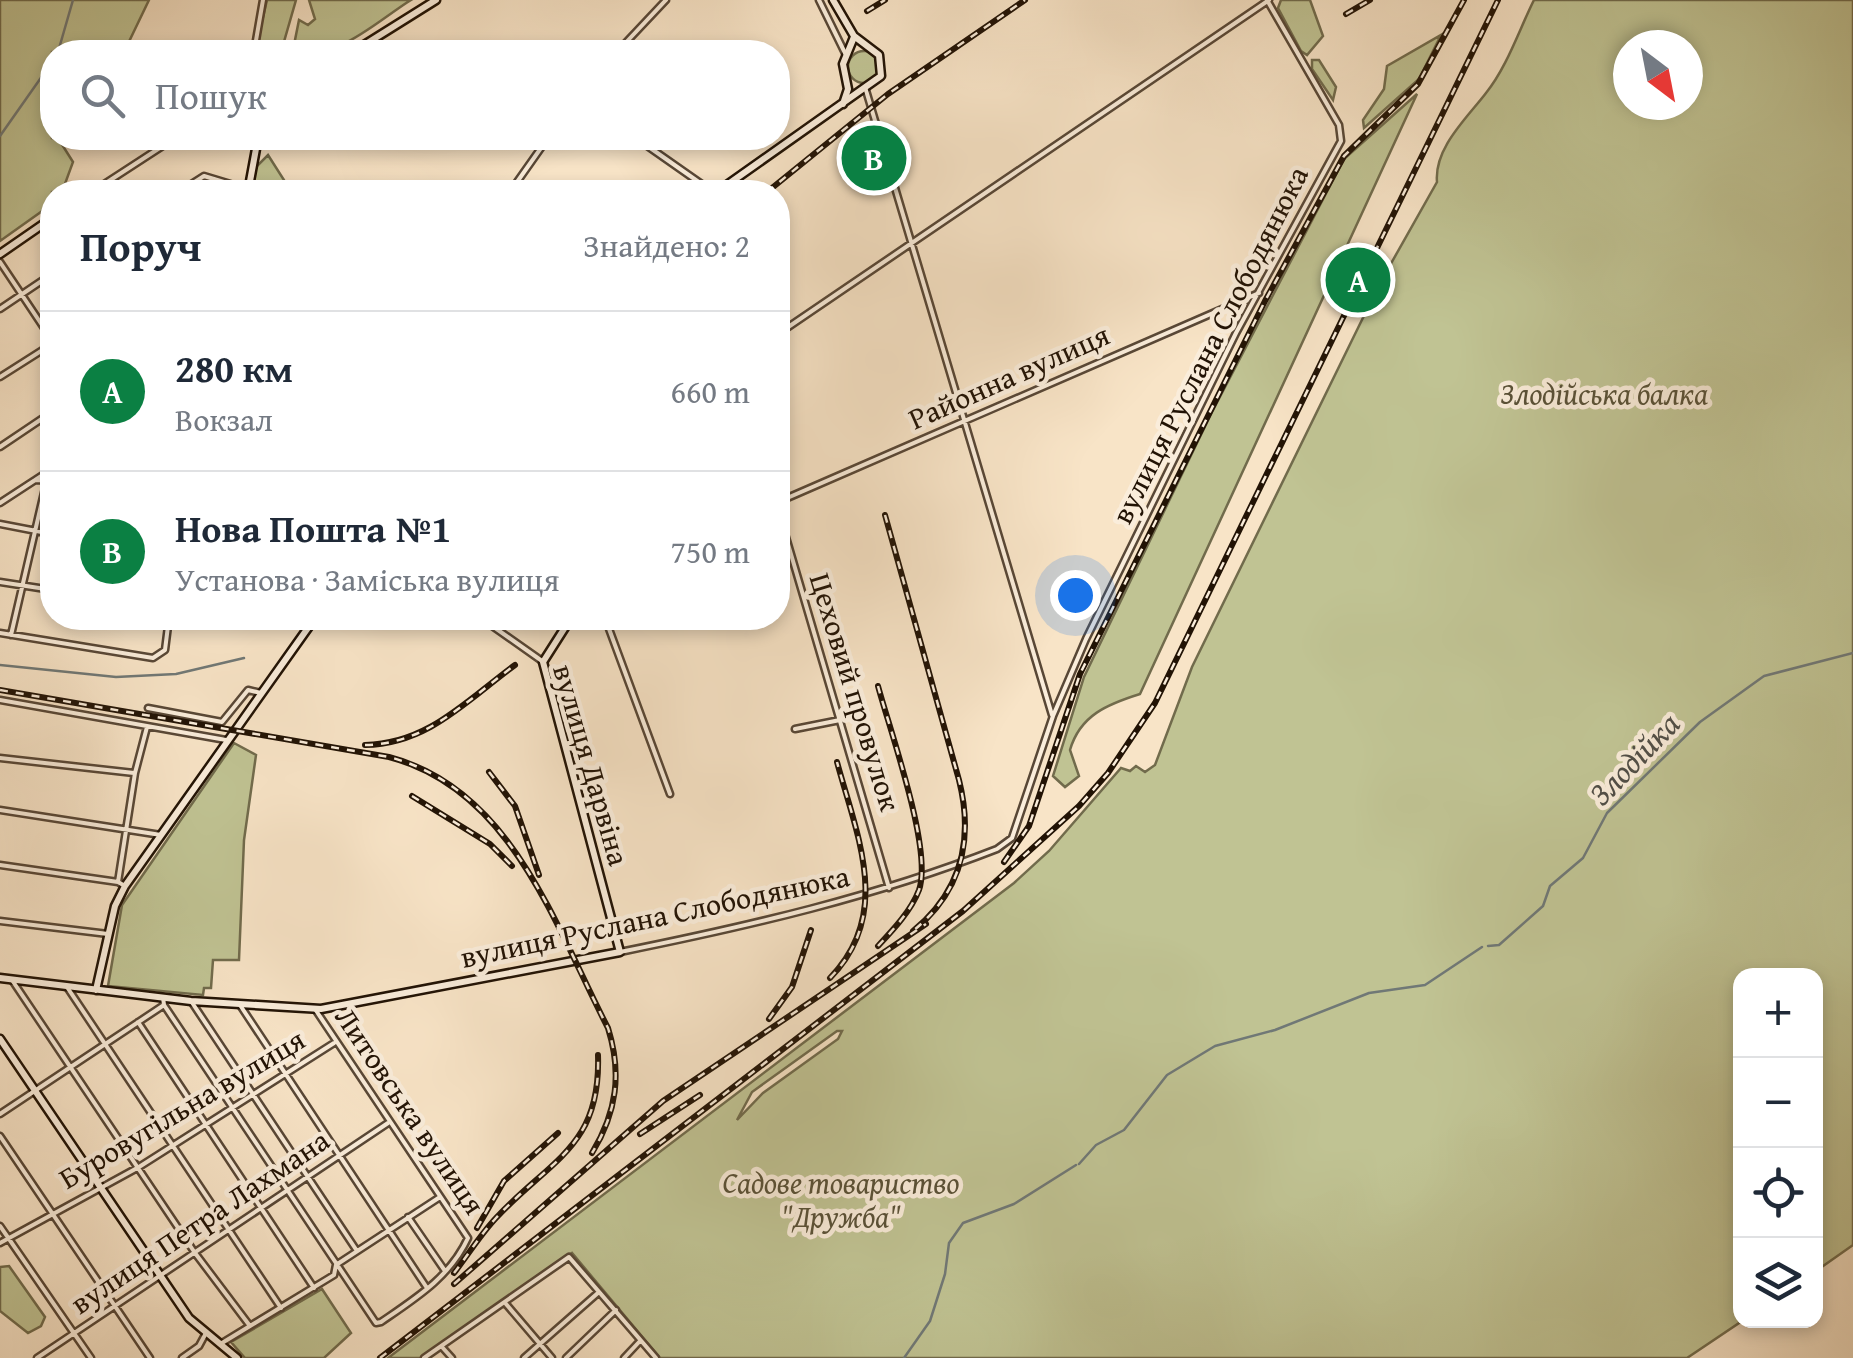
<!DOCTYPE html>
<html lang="uk">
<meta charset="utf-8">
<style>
:root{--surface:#fff;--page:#f6f6f7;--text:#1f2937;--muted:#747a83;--line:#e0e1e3;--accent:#0b8043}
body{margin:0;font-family:"Gentium Book Plus",serif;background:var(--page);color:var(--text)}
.controls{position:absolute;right:30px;bottom:30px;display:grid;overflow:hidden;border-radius:20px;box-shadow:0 5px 15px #0003}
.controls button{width:90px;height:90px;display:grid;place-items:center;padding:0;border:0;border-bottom:2px solid var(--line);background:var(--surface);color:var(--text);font:50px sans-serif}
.compass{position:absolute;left:1613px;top:30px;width:90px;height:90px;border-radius:50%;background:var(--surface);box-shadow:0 5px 15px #0003;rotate:148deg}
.you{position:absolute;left:1075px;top:595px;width:35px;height:35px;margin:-25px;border:8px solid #fff;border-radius:50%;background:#1a73e8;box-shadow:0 0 0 15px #1a73e833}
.badge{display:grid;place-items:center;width:65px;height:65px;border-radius:50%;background:var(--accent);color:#fff;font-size:32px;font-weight:700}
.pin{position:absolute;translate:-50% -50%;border:5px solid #fff;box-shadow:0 2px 10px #0006}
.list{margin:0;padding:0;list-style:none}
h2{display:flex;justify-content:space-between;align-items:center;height:130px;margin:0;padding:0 40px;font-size:42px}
h2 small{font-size:32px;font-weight:400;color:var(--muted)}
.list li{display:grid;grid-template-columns:65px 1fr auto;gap:30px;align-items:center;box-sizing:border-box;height:160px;padding:0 40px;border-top:2px solid var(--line)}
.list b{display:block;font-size:38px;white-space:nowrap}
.list p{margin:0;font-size:32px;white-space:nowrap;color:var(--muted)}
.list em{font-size:32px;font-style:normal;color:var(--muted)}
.icon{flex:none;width:55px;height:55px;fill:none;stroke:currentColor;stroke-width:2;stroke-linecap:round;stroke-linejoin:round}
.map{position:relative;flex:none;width:1853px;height:1358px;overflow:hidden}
.search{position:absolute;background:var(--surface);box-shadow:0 5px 15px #0003;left:40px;top:40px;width:750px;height:110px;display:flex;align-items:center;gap:25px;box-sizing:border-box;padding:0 35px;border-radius:40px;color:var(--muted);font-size:38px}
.panel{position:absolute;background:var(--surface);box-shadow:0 5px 15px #0003;left:40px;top:180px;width:750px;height:450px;border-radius:40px}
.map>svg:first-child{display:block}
.green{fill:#c0c393;stroke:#716b4c;stroke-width:2.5;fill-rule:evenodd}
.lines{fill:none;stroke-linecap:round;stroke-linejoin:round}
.stream{stroke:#707876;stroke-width:2.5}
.street-casing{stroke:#584736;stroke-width:9}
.secondary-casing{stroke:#221305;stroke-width:11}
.street{stroke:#faeddb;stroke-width:4}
.secondary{stroke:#faeddb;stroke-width:6}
.rail-casing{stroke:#221305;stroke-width:6}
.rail{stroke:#faeddb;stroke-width:2.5;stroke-dasharray:8;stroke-linecap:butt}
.labels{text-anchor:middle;stroke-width:9;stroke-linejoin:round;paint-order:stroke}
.street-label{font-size:30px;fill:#221305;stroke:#faeddb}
.park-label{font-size:30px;font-style:italic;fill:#595137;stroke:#faeddb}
.water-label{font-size:32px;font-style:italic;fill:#504e47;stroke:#faeddb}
</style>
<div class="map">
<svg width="1853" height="1358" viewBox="0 0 1853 1358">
<rect width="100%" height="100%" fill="#f8e4c7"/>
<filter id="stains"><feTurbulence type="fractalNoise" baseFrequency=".002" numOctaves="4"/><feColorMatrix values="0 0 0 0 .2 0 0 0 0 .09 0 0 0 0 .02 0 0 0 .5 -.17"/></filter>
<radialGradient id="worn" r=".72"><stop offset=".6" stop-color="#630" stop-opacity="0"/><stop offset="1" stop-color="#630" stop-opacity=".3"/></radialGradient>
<path class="green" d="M0,0H149L124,52H52V138H67L61,143L73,162L62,192H52V204L0,241Z
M267,0H296L281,52L257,43Z
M309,0H411C377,21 334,64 293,50L299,20L308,25L315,19Z
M1281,0H1310L1323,36L1307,55L1301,51L1278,8Z
M1534,0H1853V1245L1816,1271V976H1740L1742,1321L1687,1358H660L572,1253L420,1358H388L1014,883L1049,851L1121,768L1130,771L1136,766L1145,772L1155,765L1192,667L1380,283L1437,182C1434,148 1467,118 1486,93C1507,67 1519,30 1534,0ZM1628,45H1688V105H1628ZM837,1031H842L838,1039L763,1093L737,1120L752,1092Z
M1441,35L1419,79L1364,128L1363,120L1384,89L1387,66Z
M848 67a16 16 0 1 1 32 0a16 16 0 1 1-32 0Z
M1312,60H1319L1336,87L1333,100L1312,69Z
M1417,94L1140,694C1108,704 1080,715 1070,750L1079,776L1065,787L1053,776L1084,677L1211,414L1344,159Z
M268,155L291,191L290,192H251L255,168Z
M234,743L256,755L244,840L239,960H213L211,988H204L203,995L108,986L122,905Z
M9,1266L45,1317L41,1326L28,1333L0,1311V1267Z
M322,1289L351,1333L324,1358H245L231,1342Z"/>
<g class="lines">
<path class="stream" d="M58,52L73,0
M0,136L52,62
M0,665L116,677L176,674L244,658
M1488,946L1499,945L1543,906L1550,886L1583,858L1607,813L1700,722L1764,676L1853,653
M1079,1164L1096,1145L1124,1130L1167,1075L1215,1046L1275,1030L1369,993L1425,985L1482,947
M904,1358L930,1321L945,1274L949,1243L963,1223L1014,1204L1076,1165"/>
<g class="street-casing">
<path id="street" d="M819,0L845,53
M254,52L263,0
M617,52L666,0
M865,87L1052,715
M636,138L713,192
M92,192L175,138
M179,192L204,176L247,189
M510,192L548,138
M0,262L52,340
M0,309L52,274
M778,334L1269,0
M0,377L52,344
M0,447L52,412
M35,480L52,481
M778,502L1259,293
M0,503L52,469
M778,510L889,888
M0,524L52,534
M0,582L52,590
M481,618L542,661
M554,618L566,626
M605,618L670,794
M0,633L153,658L165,650L169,618
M11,635L49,471
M0,700L226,740
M148,708L222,722L248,690L261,693
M795,729L840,720
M0,758L134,773
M0,810L161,835
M0,865L118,882
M125,886L118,882L135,773L147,727
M0,921L108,934
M620,952C749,926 874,897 997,849L1012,838L1053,716L1086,639L1236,333L1341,141L1339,125L1267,0
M12,980L195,1253L250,1326
M67,987L281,1308
M163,997L164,1005L376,1323L381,1322C416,1298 450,1277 468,1238L315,1009
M191,1001L357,1251
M240,1005L427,1288
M138,1022L314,1288
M0,1114L164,1005
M0,1136L150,1358
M408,1217L445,1271
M0,1226L91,1358
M0,1243L139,1167L334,1043
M506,1304L552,1358
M222,1343L334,1275L336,1265L440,1197
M442,1347L452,1358
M37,1358L388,1123
M182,1358L199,1346L206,1333
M424,1358L569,1257L656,1358
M524,1358L599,1292
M566,1358L616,1310
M624,1358L640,1341"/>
</g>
<g class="secondary-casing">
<path id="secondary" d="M353,52L436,0
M843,104L848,89L843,64L854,37
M248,192L258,138
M717,192L881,76L879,55L854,36L833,0
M0,254L52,218
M0,978L191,1001L321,1009L620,952L543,662L571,618
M96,990L115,906L125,886L315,618
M0,1039L189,1318L237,1358"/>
</g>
<use href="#street" class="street"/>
<use href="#secondary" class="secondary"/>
<g class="rail-casing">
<path id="rail" d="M867,11L885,0
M1346,14L1370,0
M767,192L888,94L1025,0
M885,515L959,780C974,840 962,891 913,931
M0,690L389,757C512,789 555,926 608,1028C622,1073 617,1112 592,1153
M365,745C428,744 467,700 515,665
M489,772L515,806L539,875
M412,796L490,844L512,866
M1004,862L1029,826L1080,674L1265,301L1344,156L1418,84L1464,0
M878,946C893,930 911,911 919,890C933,850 890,731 878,686
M830,978C893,914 857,836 837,762
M769,1019L792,987L811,930
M640,1134L700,1095
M477,1228L504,1181L558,1133
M454,1273C468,1255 480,1235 496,1218C551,1159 601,1147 598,1055
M454,1284L663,1101L926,924
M380,1358L963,911L1079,806L1108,773L1155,703L1498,0"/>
</g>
<use href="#rail" class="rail"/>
</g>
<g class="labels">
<g class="street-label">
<text transform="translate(1210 345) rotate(-63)" y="10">вулиця Руслана Слободянюка</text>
<text transform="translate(1009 377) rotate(-24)" y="10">Районна вулиця</text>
<text transform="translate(855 692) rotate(73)" y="10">Цеховий провулок</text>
<text transform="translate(591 765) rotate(74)" y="10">вулиця Дарвіна</text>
<text transform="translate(655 917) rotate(-12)" y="10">вулиця Руслана Слободянюка</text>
<text transform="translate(182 1109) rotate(-31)" y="10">Буровугільна вулиця</text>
<text transform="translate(410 1111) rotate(56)" y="10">Литовська вулиця</text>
<text transform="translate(200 1222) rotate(-34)" y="10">вулиця Петра Лахмана</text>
</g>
<g class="park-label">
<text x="1604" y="404">Злодійська балка</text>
<text x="841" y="1193">Садове товариство<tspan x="841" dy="34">"Дружба"</tspan></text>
</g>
<g class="water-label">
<text transform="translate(1634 759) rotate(-46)" y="11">Злодійка</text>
</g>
</g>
<rect width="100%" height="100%" filter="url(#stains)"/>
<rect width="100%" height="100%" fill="url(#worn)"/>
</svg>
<div class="controls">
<button>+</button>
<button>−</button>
<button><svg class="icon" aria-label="locate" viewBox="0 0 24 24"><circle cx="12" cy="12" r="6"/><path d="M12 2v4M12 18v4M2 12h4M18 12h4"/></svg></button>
<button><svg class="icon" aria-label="layers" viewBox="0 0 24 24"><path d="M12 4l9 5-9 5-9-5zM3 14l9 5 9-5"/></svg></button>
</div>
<svg class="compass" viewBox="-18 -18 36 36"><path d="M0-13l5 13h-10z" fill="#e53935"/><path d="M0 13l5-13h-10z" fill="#747a83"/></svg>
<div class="you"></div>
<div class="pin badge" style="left:1358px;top:280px">A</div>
<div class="pin badge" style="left:874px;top:158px">B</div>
<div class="search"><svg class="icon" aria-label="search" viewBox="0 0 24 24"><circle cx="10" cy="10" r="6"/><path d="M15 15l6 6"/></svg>Пошук</div>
<section class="panel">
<h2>Поруч<small>Знайдено: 2</small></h2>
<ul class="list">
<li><span class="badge">A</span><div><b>280 км</b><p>Вокзал</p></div><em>660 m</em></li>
<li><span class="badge">B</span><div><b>Нова Пошта №1</b><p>Установа · Заміська вулиця</p></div><em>750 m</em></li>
</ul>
</section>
</div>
